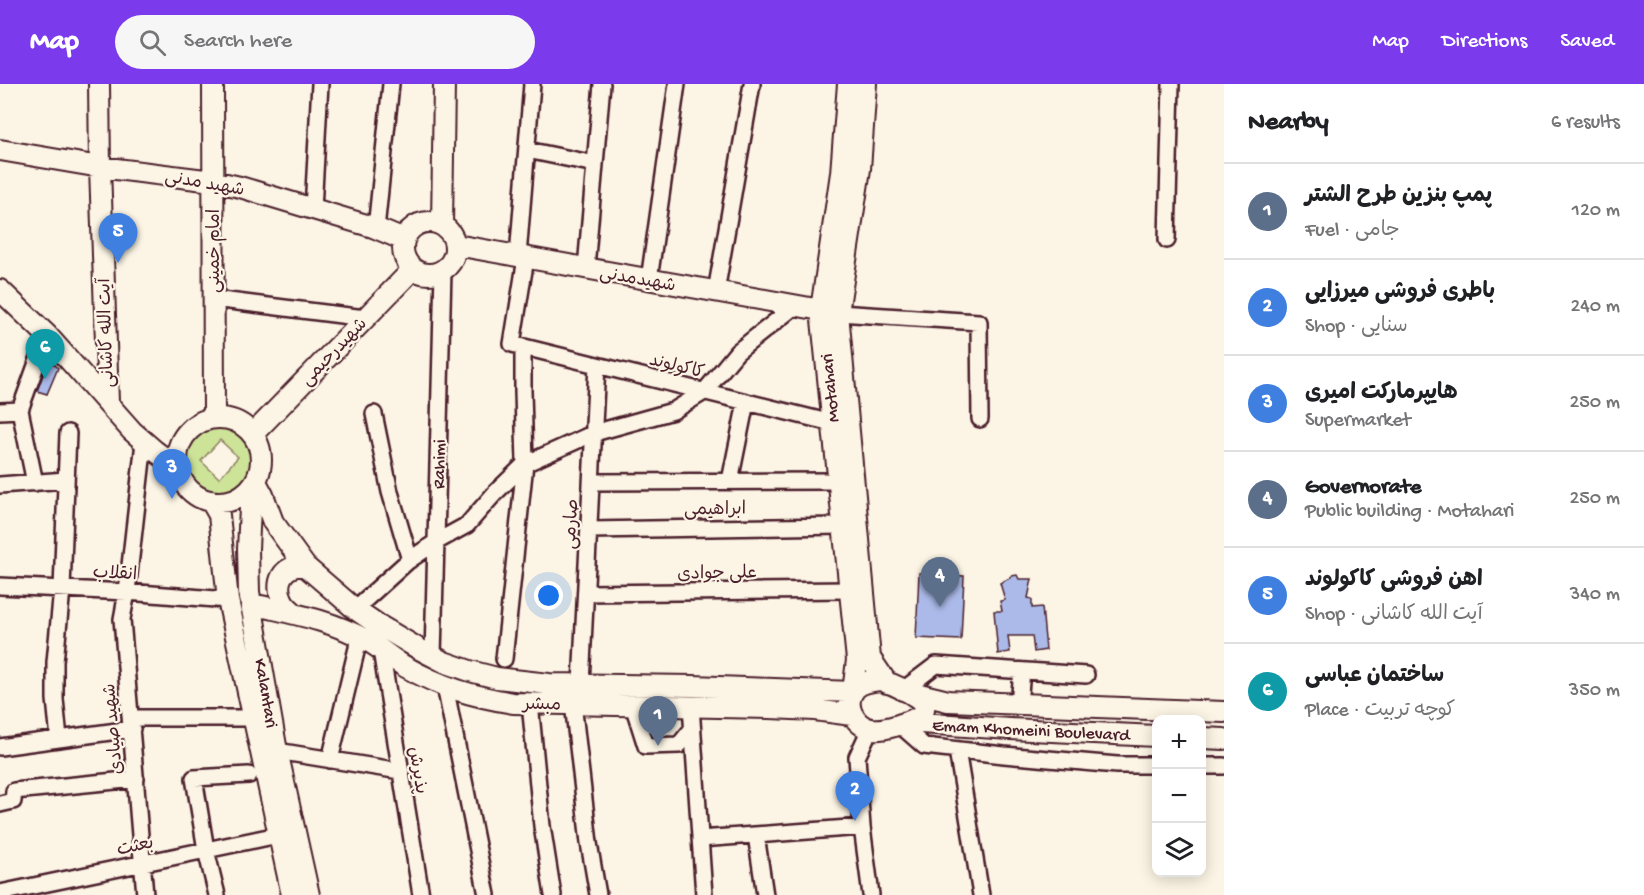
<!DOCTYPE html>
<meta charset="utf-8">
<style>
:root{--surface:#fff;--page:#f6f6f6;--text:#202124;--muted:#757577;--line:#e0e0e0;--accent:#7c3aed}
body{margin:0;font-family:"Gochi Hand","Playpen Sans Arabic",sans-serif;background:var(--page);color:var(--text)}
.controls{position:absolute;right:18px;bottom:18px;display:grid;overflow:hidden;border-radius:12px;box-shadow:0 3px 15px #0003}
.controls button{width:54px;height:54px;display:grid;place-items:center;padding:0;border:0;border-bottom:2px solid var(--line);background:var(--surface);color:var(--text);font:30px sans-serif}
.you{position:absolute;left:549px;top:512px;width:21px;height:21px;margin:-15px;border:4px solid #fff;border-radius:50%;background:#1a73e8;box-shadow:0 0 0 9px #1a73e833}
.badge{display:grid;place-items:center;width:39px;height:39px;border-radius:50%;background:var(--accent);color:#fff;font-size:20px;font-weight:700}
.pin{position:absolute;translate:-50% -50px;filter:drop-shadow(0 2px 3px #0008)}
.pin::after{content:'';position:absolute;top:32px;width:21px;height:18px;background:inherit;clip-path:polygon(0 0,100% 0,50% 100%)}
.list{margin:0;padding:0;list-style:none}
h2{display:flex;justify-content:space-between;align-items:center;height:78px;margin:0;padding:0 24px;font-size:26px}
h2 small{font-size:20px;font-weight:400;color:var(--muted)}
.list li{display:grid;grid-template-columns:39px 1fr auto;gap:18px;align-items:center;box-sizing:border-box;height:96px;padding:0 24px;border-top:2px solid var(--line)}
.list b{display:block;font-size:22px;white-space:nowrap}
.list p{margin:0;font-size:20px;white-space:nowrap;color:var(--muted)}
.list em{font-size:20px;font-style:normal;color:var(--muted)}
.icon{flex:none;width:33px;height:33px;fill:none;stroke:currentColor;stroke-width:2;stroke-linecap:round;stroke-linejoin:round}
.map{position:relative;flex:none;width:1224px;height:811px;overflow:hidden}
header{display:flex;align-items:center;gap:36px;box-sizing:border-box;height:84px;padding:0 30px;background:var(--accent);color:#fff}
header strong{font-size:28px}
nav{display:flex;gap:33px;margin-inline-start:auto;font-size:21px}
.search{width:420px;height:54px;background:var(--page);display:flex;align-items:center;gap:15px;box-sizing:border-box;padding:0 21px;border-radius:33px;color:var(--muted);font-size:22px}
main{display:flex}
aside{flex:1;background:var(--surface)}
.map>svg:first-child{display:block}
.green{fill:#cde398;stroke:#8c8162;stroke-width:1.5;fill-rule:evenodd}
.building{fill:#abbae9;stroke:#4a1f2b;stroke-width:1.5}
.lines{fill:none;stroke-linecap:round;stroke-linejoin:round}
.minor-casing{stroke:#4a1f2b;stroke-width:20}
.major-casing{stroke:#4a1f2b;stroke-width:24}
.minor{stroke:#fcf5e5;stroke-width:15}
.major{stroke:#fcf5e5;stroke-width:20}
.labels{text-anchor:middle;stroke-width:4.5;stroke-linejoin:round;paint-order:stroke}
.street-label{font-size:18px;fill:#4a1f2b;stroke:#fcf5e5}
</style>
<header>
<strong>Map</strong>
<div class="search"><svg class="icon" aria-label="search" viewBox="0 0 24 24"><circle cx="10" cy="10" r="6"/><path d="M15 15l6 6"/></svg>Search here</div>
<nav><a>Map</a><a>Directions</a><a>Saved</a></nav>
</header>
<main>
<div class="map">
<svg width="1224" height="811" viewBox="0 0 1224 811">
<rect width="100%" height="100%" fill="#fcf5e5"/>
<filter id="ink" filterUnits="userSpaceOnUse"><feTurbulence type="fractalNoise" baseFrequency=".0167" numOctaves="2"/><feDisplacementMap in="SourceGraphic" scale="12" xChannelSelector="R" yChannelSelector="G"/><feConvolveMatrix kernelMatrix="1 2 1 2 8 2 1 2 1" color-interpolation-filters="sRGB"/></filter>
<g filter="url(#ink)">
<path class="green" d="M221,342C243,347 260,366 249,390C245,398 237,404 229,407C185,421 164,349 221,342ZM220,356L238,373L219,394L201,377Z"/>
<path class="building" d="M49,275L58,284L47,310L37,307Z
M919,489L964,492L961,556L916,554Z
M1017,491L1019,495H1032L1028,514L1032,515V524L1042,523L1046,566L1034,568L1032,552H1008L1010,568L998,570L994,527H1002L1000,517L1005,516L1000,499L1010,494L1012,492Z"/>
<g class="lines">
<g class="minor-casing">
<path id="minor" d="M527,66L595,80
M313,125L320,0
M376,145L391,0
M1167,156L1171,0
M518,172L532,0
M526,174L512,260L832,339
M586,184L602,0
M649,196L677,0
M716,208L752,0
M213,215L365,234
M827,227L838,229L979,238L980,335
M20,326L47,251
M20,326L35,399
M0,327L20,326
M374,330L390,408L410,476
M144,358L127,508L122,535L145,811
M730,397L746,318
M591,398L837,397
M0,401L66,396
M589,446L842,442
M0,502L127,508L228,516
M586,509L849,506
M355,525L408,477L436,458L467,441L495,409L525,380L594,349L673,327L704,308L737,268L795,222
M381,566L421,811
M433,572L443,187
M504,575L525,380L523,307V263
M581,600L597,281
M445,602L487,811
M903,606L936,581L1086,591
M530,619L542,742L553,811
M573,619L589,759L598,811
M1019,620L1022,587
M633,621L646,662L679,661L692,645
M691,622L704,811
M131,634H253
M899,640L924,662L1004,671L1117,681H1156
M870,645L857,673L862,743L871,811
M59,655L55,615V578L62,505L68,349
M0,663L132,645
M957,666L981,811
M277,667L400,687
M330,676L357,564L358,552
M1202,682H1224
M0,720L13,717L14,707L136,695
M756,751L765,811
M700,755L862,743
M0,809L278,751
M217,811L206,766L194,694L249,691"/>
</g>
<g class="major-casing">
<path id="major" d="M99,0L100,83L108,318
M213,0L214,334
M866,0L860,85L838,229L870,574L887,599
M0,66L100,83L213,97L240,103L373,143L404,156
M403 164a26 26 0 1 1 52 0a26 26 0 1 1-52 0Z
M442,141L444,0
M456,161L821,226
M0,206L47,251L132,347L155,367L178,384
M177 376a42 42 0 1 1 84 0a42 42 0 1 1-84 0Z
M253,350L413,185
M256,398L263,411L273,438L305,482L355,525L377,540L419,565L444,578L470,587L497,594L549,600L693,602L853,608L857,576L821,226L841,89L848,0
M251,404L248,465L249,508L276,662L309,811
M211,417L219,431L228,516L292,811
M252,520C290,529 331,536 366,556C379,563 391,574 404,582C440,603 472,612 513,619L770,624L815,626L852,631
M295,530C292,527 287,523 284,519C273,500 282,480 305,482
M880,596C890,599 921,611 924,622C925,627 923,628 921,632C909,638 885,647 871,645C855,642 842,620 855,605C861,598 871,597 880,596Z
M903,606L948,617L1224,628
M906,638L1010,645L1156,652
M1202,654L1224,655"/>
</g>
<use href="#minor" class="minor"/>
<use href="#major" class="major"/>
</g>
</g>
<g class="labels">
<g class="street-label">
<text transform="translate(205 98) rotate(10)" y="6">شهید مدنی</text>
<text transform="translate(213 167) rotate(-90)" y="6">امام خمینی</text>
<text transform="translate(638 194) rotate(10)" y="6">شهیدمدنی</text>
<text transform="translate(105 249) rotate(-92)" y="6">آیت الله کاشانی</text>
<text transform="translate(333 267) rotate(-46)" y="6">شهیدرحیمی</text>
<text transform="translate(677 281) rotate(14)" y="6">کاکولوند</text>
<text transform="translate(829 304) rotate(-96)" y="6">Motahari</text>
<text transform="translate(438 380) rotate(-89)" y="6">Rahimi</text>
<text transform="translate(715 424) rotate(-1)" y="6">ابراهیمی</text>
<text transform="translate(570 440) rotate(-87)" y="6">صارمی</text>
<text transform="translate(115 488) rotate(3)" y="6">انقلاب</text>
<text transform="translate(717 488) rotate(-1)" y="6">علی جوادی</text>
<text transform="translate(267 609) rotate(80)" y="6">Kalantari</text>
<text transform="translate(542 619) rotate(1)" y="6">مبشر</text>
<text transform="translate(112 645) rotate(-95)" y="6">شهید صیادی</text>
<text transform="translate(1031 645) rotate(3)" y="6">Emam Khomeini Boulevard</text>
<text transform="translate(419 686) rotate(81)" y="6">پذیرش</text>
<text transform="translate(135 761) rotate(-12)" y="6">بعثت</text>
</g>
</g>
</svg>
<div class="controls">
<button>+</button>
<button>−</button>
<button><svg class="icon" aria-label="layers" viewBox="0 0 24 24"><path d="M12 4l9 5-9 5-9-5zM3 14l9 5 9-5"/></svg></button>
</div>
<div class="you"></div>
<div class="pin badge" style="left:658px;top:662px;background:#5c6f8a">1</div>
<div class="pin badge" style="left:855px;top:737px;background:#3f7fe0">2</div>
<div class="pin badge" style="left:172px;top:415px;background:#3f7fe0">3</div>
<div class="pin badge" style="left:940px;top:523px;background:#5c6f8a">4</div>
<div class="pin badge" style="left:118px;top:179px;background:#3f7fe0">5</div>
<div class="pin badge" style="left:45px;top:295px;background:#0f9aa8">6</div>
</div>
<aside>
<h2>Nearby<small>6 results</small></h2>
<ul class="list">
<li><span class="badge" style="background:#5c6f8a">1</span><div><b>پمپ بنزین طرح الشتر</b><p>Fuel · جامی</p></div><em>120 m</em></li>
<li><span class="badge" style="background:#3f7fe0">2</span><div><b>باطری فروشی میرزایی</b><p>Shop · سنایی</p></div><em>240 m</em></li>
<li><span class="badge" style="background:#3f7fe0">3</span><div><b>هایپرمارکت امیری</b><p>Supermarket</p></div><em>250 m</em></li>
<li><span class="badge" style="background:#5c6f8a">4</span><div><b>Governorate</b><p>Public building · Motahari</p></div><em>250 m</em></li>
<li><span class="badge" style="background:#3f7fe0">5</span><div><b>اهن فروشی کاکولوند</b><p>Shop · آیت الله کاشانی</p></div><em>340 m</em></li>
<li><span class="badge" style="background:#0f9aa8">6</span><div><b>ساختمان عباسی</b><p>Place · کوچه تربیت</p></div><em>350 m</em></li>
</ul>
</aside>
</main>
